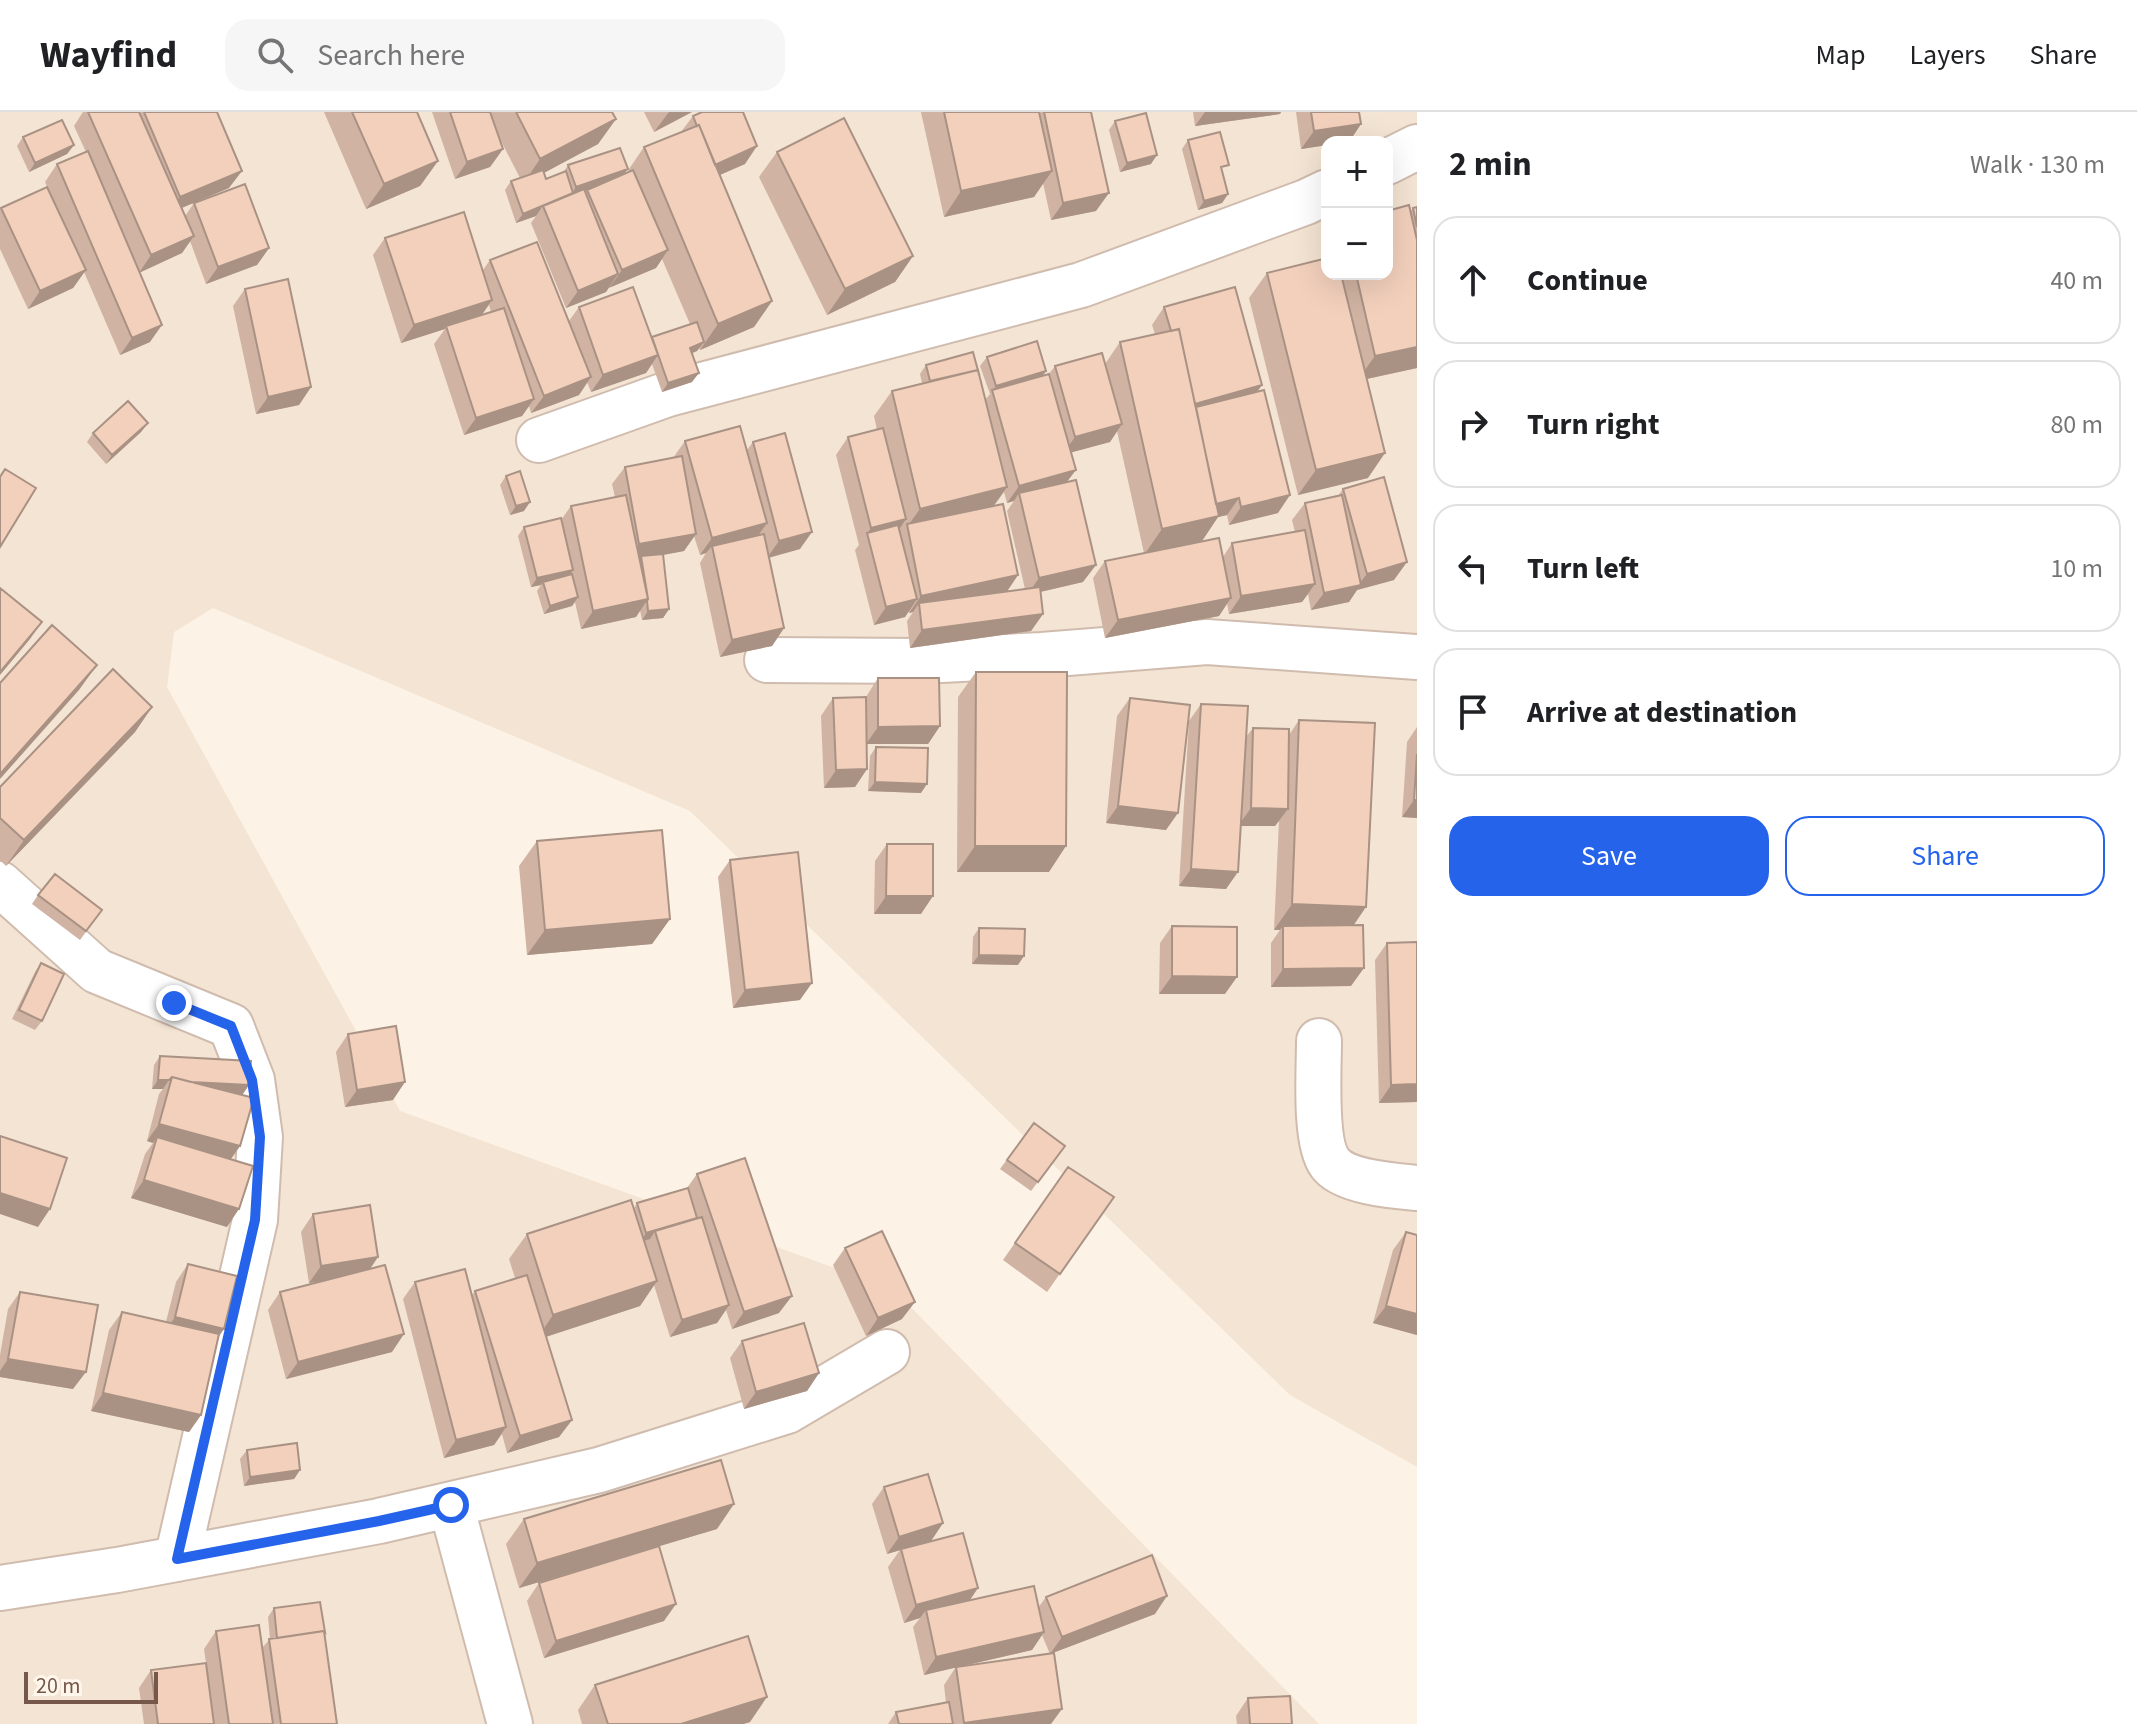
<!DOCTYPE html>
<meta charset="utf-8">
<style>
:root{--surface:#fff;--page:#f6f6f6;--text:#202124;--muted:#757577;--line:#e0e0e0;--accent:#2563eb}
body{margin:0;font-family:"Source Sans 3",sans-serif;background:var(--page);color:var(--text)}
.controls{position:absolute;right:24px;top:24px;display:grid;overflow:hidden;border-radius:16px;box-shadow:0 8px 32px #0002}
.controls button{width:72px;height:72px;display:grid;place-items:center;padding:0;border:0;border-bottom:2px solid var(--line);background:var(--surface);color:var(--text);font:40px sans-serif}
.scale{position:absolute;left:24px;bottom:20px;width:134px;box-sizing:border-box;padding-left:8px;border:4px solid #75584a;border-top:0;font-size:22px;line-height:28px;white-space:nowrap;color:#75584a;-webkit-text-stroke:6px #fff7eb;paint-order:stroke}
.stop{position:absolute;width:24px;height:24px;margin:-18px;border:6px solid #2563eb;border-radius:50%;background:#fff}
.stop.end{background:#2563eb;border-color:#fff;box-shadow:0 2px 8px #0008}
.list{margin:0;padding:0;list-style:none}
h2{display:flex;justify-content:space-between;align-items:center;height:104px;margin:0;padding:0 32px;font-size:34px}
h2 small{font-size:26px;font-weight:400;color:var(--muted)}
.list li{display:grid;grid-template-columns:52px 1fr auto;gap:24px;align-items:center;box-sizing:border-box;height:128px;margin:0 16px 16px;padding:0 16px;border:2px solid var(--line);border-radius:24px}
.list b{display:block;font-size:30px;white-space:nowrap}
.list em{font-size:26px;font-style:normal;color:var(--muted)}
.actions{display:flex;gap:16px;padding:24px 32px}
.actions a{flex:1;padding:18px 0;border:2px solid var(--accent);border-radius:24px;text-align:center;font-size:28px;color:var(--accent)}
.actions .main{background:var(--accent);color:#fff}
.icon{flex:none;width:44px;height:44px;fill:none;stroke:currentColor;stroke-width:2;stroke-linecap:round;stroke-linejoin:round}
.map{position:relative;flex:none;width:1417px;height:1612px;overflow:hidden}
header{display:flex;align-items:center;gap:48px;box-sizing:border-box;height:112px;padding:0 40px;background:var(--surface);border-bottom:2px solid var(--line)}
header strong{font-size:38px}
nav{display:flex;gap:44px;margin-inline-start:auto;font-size:28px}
.search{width:560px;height:72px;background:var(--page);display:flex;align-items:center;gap:20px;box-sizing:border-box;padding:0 28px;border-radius:24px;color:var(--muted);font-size:30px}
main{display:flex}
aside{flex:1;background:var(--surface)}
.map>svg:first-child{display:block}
.residential{fill:#f4e4d3;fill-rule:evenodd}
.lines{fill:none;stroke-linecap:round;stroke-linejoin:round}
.minor-casing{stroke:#d0bcae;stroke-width:48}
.minor{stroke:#fff;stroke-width:44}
.wall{fill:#d0b3a2;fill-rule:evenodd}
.shaded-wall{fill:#a99284}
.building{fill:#f2d0bc;stroke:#a99284;stroke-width:2}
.route{stroke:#2563eb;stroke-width:10}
</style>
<header>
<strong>Wayfind</strong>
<div class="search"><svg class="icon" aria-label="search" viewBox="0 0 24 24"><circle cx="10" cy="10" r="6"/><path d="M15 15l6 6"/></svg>Search here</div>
<nav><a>Map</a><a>Layers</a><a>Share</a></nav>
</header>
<main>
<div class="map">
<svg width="1417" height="1612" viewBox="0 0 1417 1612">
<rect width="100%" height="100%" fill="#fcf2e5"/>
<path class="residential" d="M0,0H1417V1355L1290,1283L690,699L213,496L174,520L167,575L400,999L893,1177L1319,1612H0ZM1327,30H1387V162H1327Z"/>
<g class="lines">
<g class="minor-casing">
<path id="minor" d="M1387,50L1417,35
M539,328L668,282L1081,173L1306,90L1327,80
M767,548L921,549L1042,543L1207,530L1417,545
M0,772L97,859L231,914L252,968L260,1025L255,1108L177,1447
M1319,929C1319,957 1314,1030 1330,1051C1343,1070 1395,1074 1417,1076
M451,1393L510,1612
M0,1476L117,1458L379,1409L599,1358L787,1299L887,1240"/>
</g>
<use href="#minor" class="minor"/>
</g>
<path class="wall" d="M83,0H217L229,76L198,89L269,136L257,153L206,172L190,129L182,141L139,160L150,230L120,243L84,160L73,176L28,197L0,137V97L1,96L54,90L45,70L57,52L86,40L74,14ZM194,91L185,104L182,96Z
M324,0H417L438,49L420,74L366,97Z
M432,0H612L616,7L598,32L544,61L546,67L563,61L568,53L624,62L627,60L644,35L681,20L693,4L745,52L720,63L772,189L754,215L700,238L699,236L697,239L692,241V270L662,280L652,252L646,261L591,280L587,270L579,283L531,301L529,294L522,304L464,323L434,232L445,217L401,231L373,143L385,126L483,158L490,148L569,209L579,195L652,226L690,212L662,147L656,156L609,175L606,180L566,196L531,111L536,104L516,111L505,78L511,69L520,66L499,25L503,37L490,55L455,67ZM489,193L491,200L482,203Z
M644,0H692L654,20Z
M921,0H1091L1096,99L1051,108L1043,71L1034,85L944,105Z
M1193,0H1281L1280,2L1195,14Z
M1296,0H1359L1361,12L1349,30L1301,37Z
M1115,9L1151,52L1120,60L1109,18Z
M23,25L74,33L67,42L29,60L17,34Z
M1188,28L1223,61L1228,82L1222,91L1198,98L1182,37Z
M777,40L913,144L895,170L827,203L759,65Z
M1417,95V256L1367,267L1368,366L1298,383L1249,186L1267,161L1387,162L1410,100L1413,96Z
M245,177L311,275L299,293L256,302L233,194Z
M1164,195L1257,280L1278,401L1229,413L1227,403L1218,405L1202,429L1223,445L1232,431L1295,420L1292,408L1305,391L1338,384L1343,377L1394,468L1357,478L1349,490L1311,498L1308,482L1302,490L1229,502L1227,491L1219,504L1105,526L1093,466L1105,449L1144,441L1117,319L1110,330L1071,340L1067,371L1083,470L1040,480L1043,502L1031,519L910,536L907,509L913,500L909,501V499L905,505L874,513L855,438L859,433L836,343L848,325L877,318L874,304L892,279L922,271L920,262L926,253L985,288L990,282L980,254L987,245L1046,259L1042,264L1049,262L1055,254L1105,252L1120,230L1155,222L1152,213ZM1004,380L1007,391L1014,389L1007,399L1025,477L1006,479L1018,463L994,394Z
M148,311L141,320L106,352L87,330L93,321Z
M685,329L747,338L753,330L800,437L769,446L784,516L772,534L720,545L700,451L706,441L700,443L694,424L684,439L663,443L669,497L663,506L642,508L640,498L636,505L581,517L575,490L572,494L544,502L537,479L541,473L531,475L518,424L524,415L561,408L571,394L615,385L612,372L625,355L673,346Z
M506,364L524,399L510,403L500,373Z
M976,560L1049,760H957L958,585Z
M878,566L940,614L928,632H867V657L855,675L824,676L821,604L833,586L866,585Z
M1130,586L1166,718L1106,711L1117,604Z
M1201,592L1246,625L1253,616L1289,623L1299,608L1354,813L1351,874L1271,875V831L1280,818H1274L1279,709L1275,714H1241L1226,777L1179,774L1189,609Z
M152,595L135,620L6,754L0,748V675Z
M1417,615V706L1402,705L1407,630Z
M876,635L921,681L868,679L870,644Z
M537,729L670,807L652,832L527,843L519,754Z
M887,732L921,802H874L875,749Z
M730,748L800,888L733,896L718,765Z
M38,783L102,798L80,828L32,792Z
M1172,814L1225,882H1159L1160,831Z
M979,816L1018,853L972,852L973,825Z
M1387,831L1417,990L1379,991L1375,848Z
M41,851L42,909L35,918L12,907L35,860Z
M348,922L393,988L345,995L336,940Z
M160,944L243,982H237L240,1034L231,1047L227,1115L131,1086L145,1042L153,1031L147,1029L159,982L163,977H152L154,953Z
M1034,1011L1065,1034L1031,1079L1000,1057Z
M1068,1055L1114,1085L1047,1180L1003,1148Z
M697,1062L779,1201L732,1217L726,1198L717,1211L670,1225L654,1173L640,1194L546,1225L572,1308L559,1325L507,1341L502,1322L494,1333L444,1346L403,1187L415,1170L472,1183L475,1179L515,1166L509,1147L527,1122L634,1096L637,1091L687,1076Z
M313,1102L370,1157L392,1240L286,1267L268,1198L280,1180L325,1169L309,1171L301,1120Z
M1406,1120L1417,1123V1223L1373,1211L1393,1138Z
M845,1136L902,1207L866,1224L833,1153Z
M188,1152L219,1223L201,1303L189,1320L91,1299L109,1218L122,1200L166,1210L176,1170Z
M20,1180L73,1277L0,1265V1243L8,1197Z
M742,1229L819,1261L807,1279L744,1297L730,1246Z
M247,1338L300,1358L294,1367L244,1374L240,1347Z
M884,1375L943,1411L931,1429L910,1435L970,1488L1038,1496L1046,1485L1155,1502L1050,1542L1051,1612H888L896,1600L946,1591L944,1573L956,1555L924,1563L913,1515L920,1506L904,1511L888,1455L900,1438L887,1442L872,1392ZM1042,1523L1050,1542L957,1555L1032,1538Z
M524,1407L717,1417L659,1434L664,1509L544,1546L527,1489L539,1471L623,1445L519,1476L506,1432Z
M274,1496L337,1612H144L139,1576L151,1558L206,1551L204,1537L216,1519L262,1536L270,1527L268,1505Z
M595,1573L750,1610L743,1612H582L578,1598Z
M1248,1586L1292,1612H1237L1236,1604Z"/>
<path class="shaded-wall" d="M669,0H692L654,20Z
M1205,0H1281L1280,2L1195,14Z
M616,7L598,32L523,72L540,47Z
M1361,12L1349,30H1327V33L1301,37L1314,19Z
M74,33L67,42L29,60L35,51Z
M757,34L745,52L701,71L713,53Z
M503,37L490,55L455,67L467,50Z
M1157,43L1151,52L1120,60L1127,51Z
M438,49L420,74L366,97L384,72Z
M628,57L621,66L570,84L576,75Z
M242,59L229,76L167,102L180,85Z
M1052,59L1034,85L944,105L961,79Z
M1109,81L1096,99L1051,108L1063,91Z
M1228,82L1222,91L1198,98L1204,89Z
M542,95L536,104L516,111L523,102Z
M194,124L182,141L139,161L151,143Z
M269,136L257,153L206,172L218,155Z
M668,138L656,156L609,176L622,158Z
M913,144L895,170L827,203L845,177Z
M86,158L73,176L28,197L40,179Z
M618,162L606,180L566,196L578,179Z
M492,188L480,205L446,214L445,217L401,231L414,213Z
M772,189L754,215L700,238L718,212Z
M162,213L150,230L120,243L132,226Z
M704,230L697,239L683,245L690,236Z
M1417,235V256L1357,269L1375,244Z
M658,243L646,261L591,280L603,263Z
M1046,259L1040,268L992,280L996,274Z
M699,261L692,270L662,280L668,271Z
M591,265L579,283L531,301L544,284Z
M1262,273L1250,290L1194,306L1192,292Z
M311,275L299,293L256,302L268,285Z
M534,287L522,304L464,323L476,306Z
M148,311L141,320L106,352L112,343Z
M1122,312L1110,330L1062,343L1075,325Z
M1385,341L1368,366L1298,383L1316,358Z
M1076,358L1063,375L1019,381L1014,389L1007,391L1019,374Z
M1007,375L989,400L907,415L920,397Z
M1290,383L1278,401L1229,413L1241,395Z
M1239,386L1227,403L1218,405L1202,429L1144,443L1162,417L1215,392Z
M530,390L524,399L510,403L516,394Z
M906,407L894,425L867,422L871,416Z
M767,411L755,428L712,434L706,441L700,443L712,426Z
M812,420L800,437L767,446L779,429Z
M696,422L684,439L641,447V444L639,447L627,450L639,432Z
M1407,450L1394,468L1357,478L1349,490L1311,498L1324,481L1358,473L1367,462Z
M1096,453L1083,470L1027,483L1039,466Z
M573,458L567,467L543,470L541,473L531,475L537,466Z
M1018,463L1006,481L919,491L913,500L909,501L921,484Z
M1315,472L1302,490L1229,502L1241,484Z
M578,485L572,494L544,502L550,494Z
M1231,486L1219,504L1105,526L1118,508Z
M648,487L636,505L581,517L593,499Z
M917,487L905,505L874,513L886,495Z
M669,497L663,506L642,508L648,499Z
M1043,502L1031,519L910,536L922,518Z
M42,510L30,527L0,563V560Z
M784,516L772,534L720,545L732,528Z
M97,553L79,578L0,667V662Z
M152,595L135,620L6,754L24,728Z
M940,614L928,632H866L878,615Z
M867,657L855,675L824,676L836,658Z
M875,670L927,672L921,681L868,679Z
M1414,688H1417V706L1402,705Z
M1118,694L1178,701L1166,718L1106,711Z
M1251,696L1288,697L1275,714H1238Z
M975,734H1066L1049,760H957Z
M1191,757L1238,760L1226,777L1179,774Z
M886,784H933L921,802H874Z
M1292,792L1366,795L1349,820L1283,814L1280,818H1274Z
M670,807L652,832L527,843L545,818Z
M979,843L1024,844L1018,853L972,852Z
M1364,856L1351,874L1271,875L1283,857Z
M1172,864L1237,865L1225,882H1159Z
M812,871L800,888L733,896L745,878Z
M158,968H169L163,977H152Z
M171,968L249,973L243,982L168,978Z
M405,970L393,988L345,995L357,978Z
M1417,972V990L1379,991L1391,973Z
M159,1012L240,1034L228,1051L157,1025L153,1031L147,1029Z
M144,1068L239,1097L227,1115L131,1086Z
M0,1081L50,1097L38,1115L0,1102Z
M697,1106L655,1119L650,1127L640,1130L646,1121Z
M378,1145L366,1163L309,1171L321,1154Z
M657,1169L640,1194L536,1228L553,1203Z
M792,1184L779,1201L732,1217L744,1200Z
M915,1190L902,1207L866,1224L878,1206Z
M729,1193L717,1211L670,1225L682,1208Z
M1386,1194L1417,1202V1223L1373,1211Z
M175,1205L224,1217L212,1234L163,1222Z
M404,1222L392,1240L286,1267L298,1250Z
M8,1247L86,1260L73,1277L0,1265V1259Z
M819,1261L807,1279L744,1297L756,1280Z
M103,1281L201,1303L189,1320L91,1299Z
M572,1308L559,1325L507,1341L520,1324Z
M506,1315L494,1333L444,1346L456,1328Z
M300,1358L294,1367L244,1374L250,1365Z
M734,1392L717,1417L519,1476L537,1451Z
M943,1411L931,1429L887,1442L899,1425Z
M978,1476L966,1494L926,1498L920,1506L904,1511L916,1493Z
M1167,1484L1155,1502L1050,1542L1062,1525Z
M676,1492L664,1509L544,1546L556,1529Z
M1044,1520L1032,1538L924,1563L936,1545Z
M767,1585L750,1610L743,1612H681Z
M1062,1597L1051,1612H963L964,1611Z"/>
<path class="building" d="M88,0H139L194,124L151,143Z
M144,0H217L242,59L180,85Z
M352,0H417L438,49L384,72Z
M450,0H490L503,37L467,50Z
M516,0H612L616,7L540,47Z
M702,0H743L757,34L715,53L699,13L697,14L693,4Z
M944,0H1039L1052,59L961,79Z
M1044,0H1091L1109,81L1063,91Z
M1311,0H1359L1361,12L1314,19Z
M1146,1L1157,43L1127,51L1115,9Z
M844,6L913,144L845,177L777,40Z
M62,8L74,33L35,51L23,25Z
M699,13L772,189L718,212L644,35Z
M1220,20L1229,53L1221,55L1228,82L1204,89L1188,28Z
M620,36L628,57L576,75L568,53Z
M88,39L162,213L132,226L57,52Z
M543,58L546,67L566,59L573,81L523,102L511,69Z
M633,58L668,138L622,158L587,78Z
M245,72L269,136L218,155L194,91Z
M47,75L86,158L40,179L1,96Z
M584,77L618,162L578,179L543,94Z
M1409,93L1417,128V235L1375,244L1356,162H1387V99Z
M1417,95V115L1413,96Z
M464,100L492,188L414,213L385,126Z
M537,130L591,265L544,284L490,148Z
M1327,146V162H1341L1385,341L1316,358L1267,161Z
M288,167L311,275L268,285L245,177Z
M633,175L658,243L603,263L579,195Z
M1235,175L1262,273L1195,292L1179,217L1171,219L1164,195Z
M504,196L534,287L476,306L446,214Z
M697,210L704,230L690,236L699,261L668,271L652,225Z
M1179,217L1219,404L1162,417L1120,230Z
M1037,229L1046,259L996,274L987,245Z
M973,240L980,266L978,258L930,269L926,253Z
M1102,241L1122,312L1075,325L1055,254Z
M978,258L1007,375L920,397L892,279Z
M1049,262L1076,358L1019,374L992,278Z
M1264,278L1290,383L1241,395L1239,386L1216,392L1196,295Z
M128,289L148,311L112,343L93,321Z
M740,314L767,411L712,426L685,329Z
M883,316L906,407L871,416L848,325Z
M785,321L812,420L779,429L753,330Z
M682,344L696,422L639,432L625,355Z
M5,357L36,376L0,435V365Z
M520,359L530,390L516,394L506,364Z
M1384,365L1407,450L1367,462L1343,377Z
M1076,368L1096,453L1039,466L1019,381Z
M626,383L648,487L593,499L571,394Z
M1342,383L1361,473L1324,481L1305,391Z
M1003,392L1018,463L921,484L907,412Z
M561,406L573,458L537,466L524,415Z
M898,413L917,487L886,495L867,421Z
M1305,418L1315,472L1241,484L1232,431Z
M764,422L784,516L732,528L712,434Z
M1219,426L1231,486L1118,508L1105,449Z
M663,442L669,497L648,499L647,489L648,487L641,444Z
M572,462L578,485L550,494L543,470Z
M1040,475L1043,502L922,518L919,491Z
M0,476L42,510L0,560Z
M52,513L97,553L0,662V571Z
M113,557L152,595L24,728L0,706V675Z
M976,560H1067L1066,734H975Z
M878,566H939L940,614L878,615Z
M866,585L867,657L836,658L833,586Z
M1130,586L1190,593L1178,701L1118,694Z
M1201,592L1248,594L1238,760L1191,757Z
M1299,608L1375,611L1366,795L1292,792Z
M1253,616L1289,617L1288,697L1251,696Z
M876,635L928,636L927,672L875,670Z
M1417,642V688H1414Z
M662,718L670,807L545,818L537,729Z
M887,732H933V784H886Z
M798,740L812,871L745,878L730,748Z
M55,762L102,798L86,819L38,783Z
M1363,813L1364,856L1283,857V814Z
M1172,814L1237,815V865L1172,864Z
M979,816L1025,817L1024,844L979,843Z
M1417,830V972L1391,973L1387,831Z
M41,851L64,862L42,909L19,898Z
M396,914L405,970L357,978L348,922Z
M160,944L251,949L249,973L191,970L172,965L169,968H158Z
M172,965L254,986L240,1034L159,1012Z
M1034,1011L1065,1034L1038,1070L1007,1048Z
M0,1024L67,1046L50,1097L0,1081Z
M157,1025L253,1054L239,1097L144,1068Z
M745,1046L792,1184L744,1200L697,1062Z
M1068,1055L1114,1085L1060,1162L1015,1131Z
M688,1076L697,1106L646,1121L637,1091Z
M631,1088L657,1169L553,1203L527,1122Z
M370,1093L378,1145L321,1154L313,1102Z
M702,1105L729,1193L682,1208L655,1119Z
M882,1119L915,1190L878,1206L845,1136Z
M1406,1120L1417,1123V1202L1386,1194Z
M188,1152L237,1164L224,1217L175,1205Z
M385,1153L404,1222L298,1250L280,1180Z
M465,1157L506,1315L456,1328L415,1170Z
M527,1163L572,1308L520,1324L475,1179Z
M20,1180L98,1193L86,1260L8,1247Z
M122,1200L219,1222L201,1303L103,1281Z
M804,1211L819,1261L756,1280L742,1229Z
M297,1331L300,1358L250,1365L247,1338Z
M721,1348L734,1392L537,1451L524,1407Z
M928,1362L943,1411L899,1425L884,1375Z
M963,1421L978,1476L916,1493L901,1437Z
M659,1434L676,1492L556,1529L539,1471Z
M1152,1443L1167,1484L1062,1525L1046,1485Z
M1034,1474L1044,1520L936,1545L926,1498Z
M320,1490L325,1520L324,1519L277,1526L274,1496Z
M259,1513L273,1612H229L216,1519Z
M324,1519L337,1612H281L269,1527Z
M748,1524L767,1585L681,1612H608L595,1573Z
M1054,1541L1062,1597L964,1611L956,1555Z
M206,1551L214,1612H158L151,1558Z
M1290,1584L1292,1612H1250L1248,1586Z
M949,1590L953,1612H899L896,1600Z"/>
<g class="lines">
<path class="route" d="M174,891L231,914L252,968L260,1025L255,1108L177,1447L379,1409L451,1393"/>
</g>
</svg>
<div class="controls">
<button>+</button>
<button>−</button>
</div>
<div class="scale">20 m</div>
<div class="stop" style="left:451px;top:1393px"></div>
<div class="stop end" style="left:174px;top:891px"></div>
</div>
<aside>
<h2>2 min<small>Walk · 130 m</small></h2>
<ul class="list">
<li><svg class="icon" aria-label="ahead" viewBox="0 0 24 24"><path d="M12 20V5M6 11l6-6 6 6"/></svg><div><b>Continue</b></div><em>40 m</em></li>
<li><svg class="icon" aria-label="right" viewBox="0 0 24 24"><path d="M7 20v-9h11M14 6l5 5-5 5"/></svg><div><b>Turn right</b></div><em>80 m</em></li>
<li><svg class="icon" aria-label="left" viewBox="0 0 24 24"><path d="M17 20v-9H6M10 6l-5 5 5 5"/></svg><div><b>Turn left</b></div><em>10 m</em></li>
<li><svg class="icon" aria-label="arrive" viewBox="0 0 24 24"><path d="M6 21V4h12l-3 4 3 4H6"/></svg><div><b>Arrive at destination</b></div></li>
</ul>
<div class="actions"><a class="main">Save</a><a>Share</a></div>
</aside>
</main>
